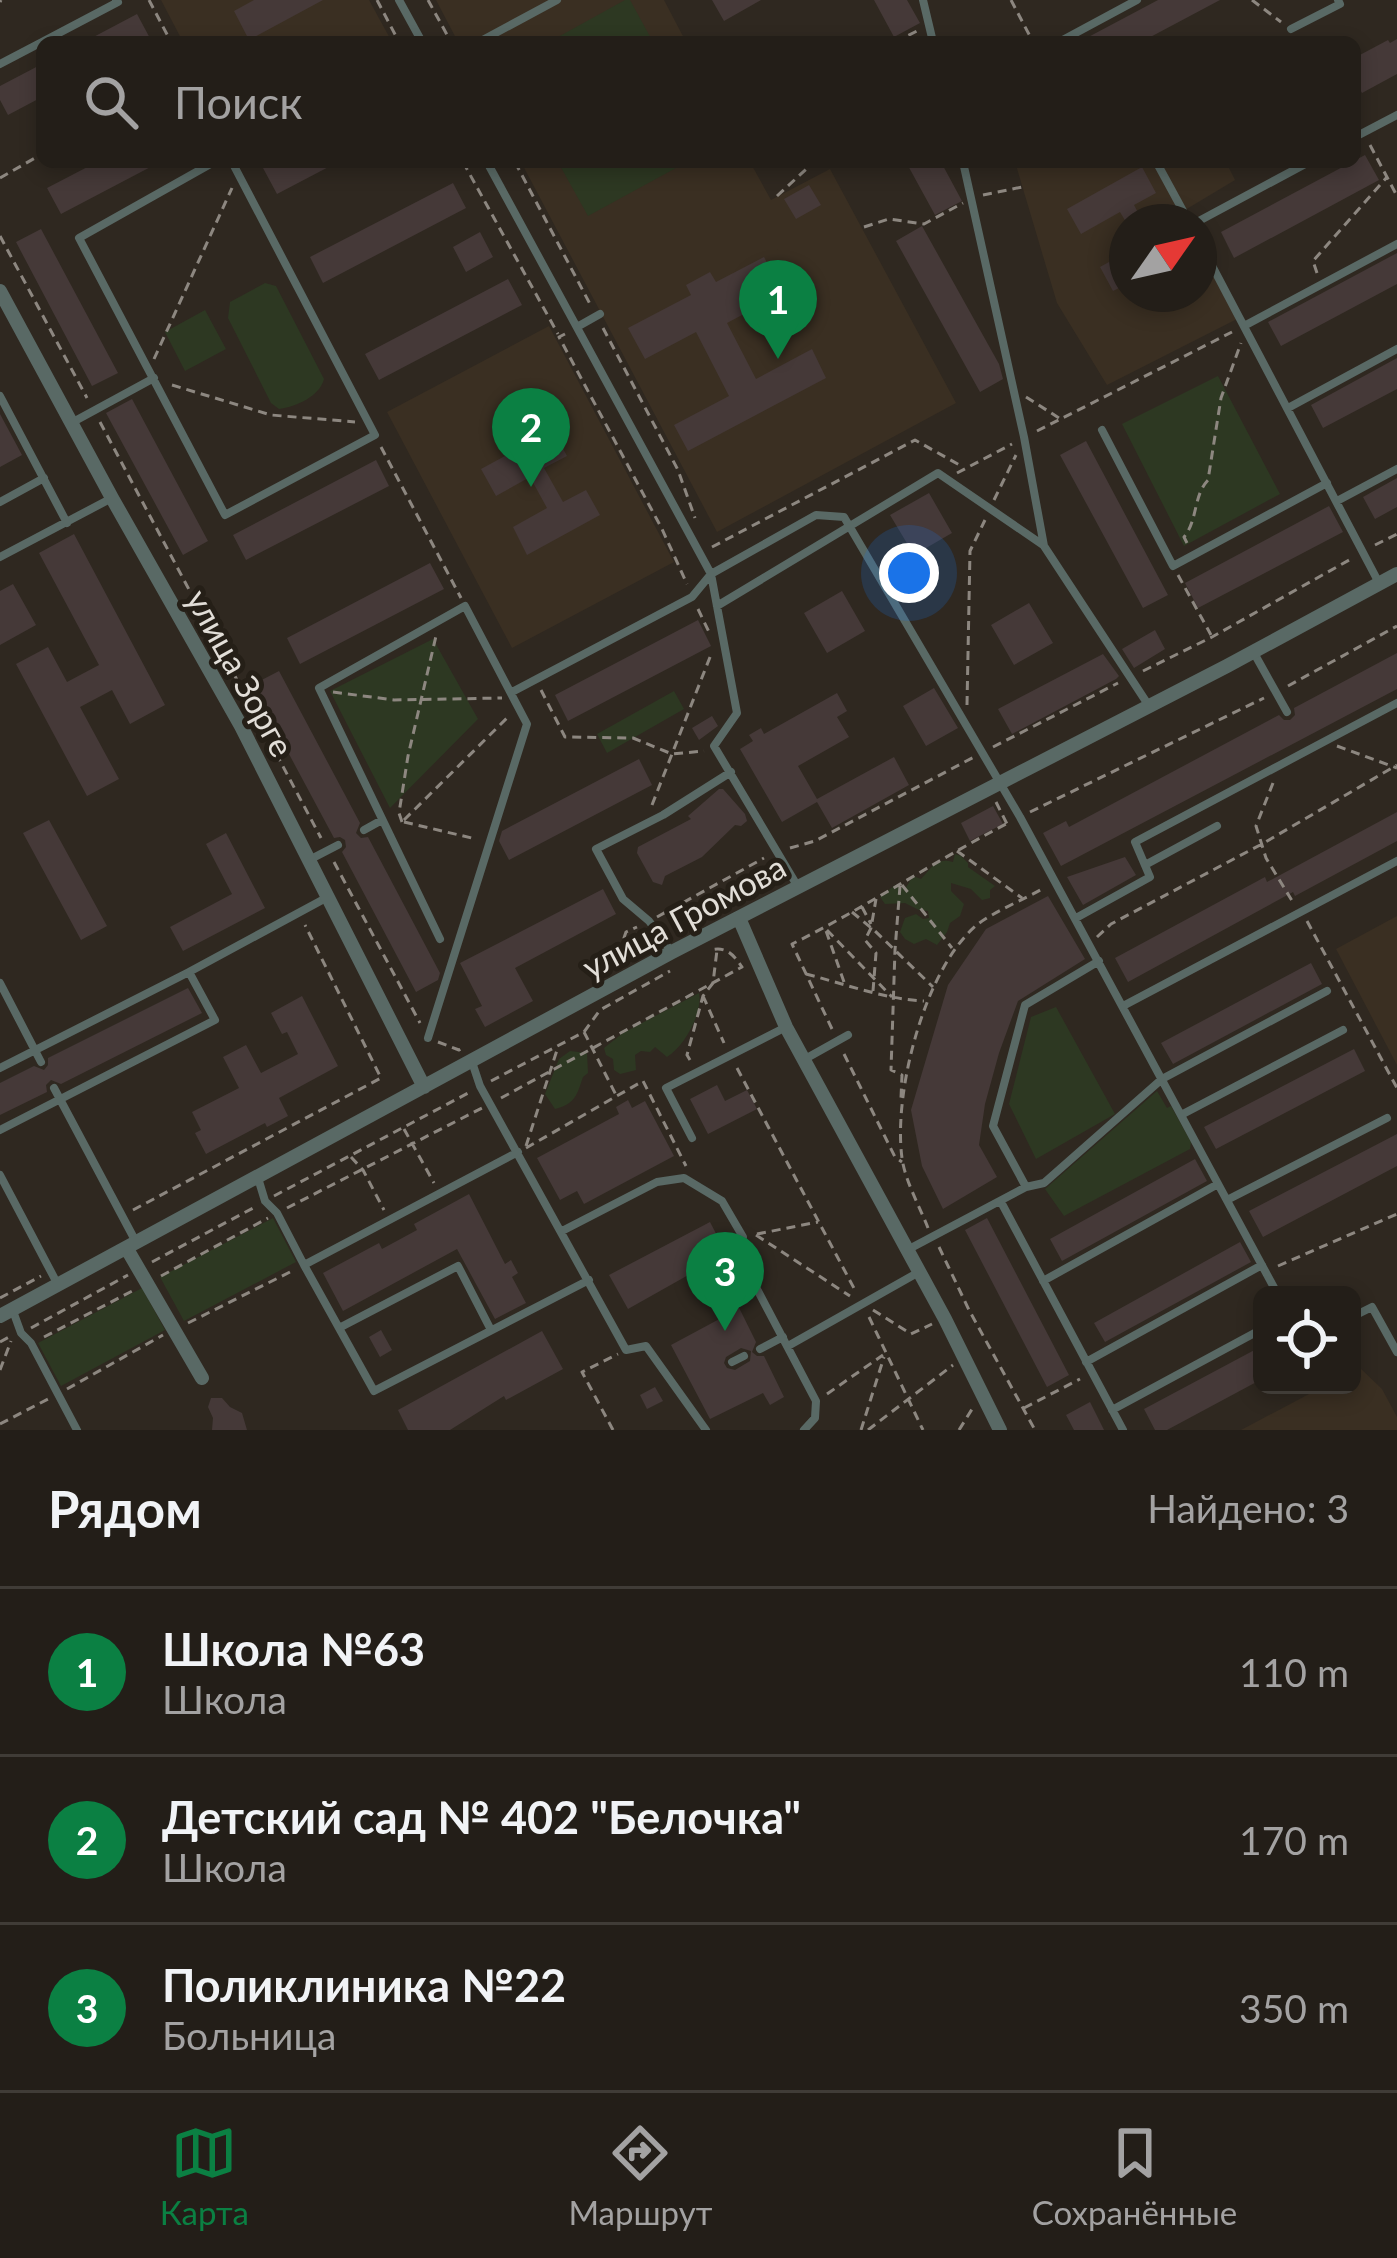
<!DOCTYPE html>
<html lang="ru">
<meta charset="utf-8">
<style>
:root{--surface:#231e18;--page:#2b2721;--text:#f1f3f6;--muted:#a3a2a2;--line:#403c37;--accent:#0b8043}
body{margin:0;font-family:Lato,sans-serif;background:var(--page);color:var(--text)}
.controls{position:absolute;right:36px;bottom:36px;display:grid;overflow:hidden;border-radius:18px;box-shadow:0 6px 18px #0003}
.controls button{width:108px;height:108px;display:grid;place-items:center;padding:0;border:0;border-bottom:3px solid var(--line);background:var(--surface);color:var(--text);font:60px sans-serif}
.compass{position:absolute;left:1109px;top:204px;width:108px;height:108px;border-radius:50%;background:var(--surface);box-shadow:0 6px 18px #0003;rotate:56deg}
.you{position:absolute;left:909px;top:573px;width:42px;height:42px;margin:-30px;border:9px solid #fff;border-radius:50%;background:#1a73e8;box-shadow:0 0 0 18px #1a73e833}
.badge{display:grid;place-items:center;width:78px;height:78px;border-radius:50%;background:var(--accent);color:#fff;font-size:39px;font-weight:700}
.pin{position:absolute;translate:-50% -99px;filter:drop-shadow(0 3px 6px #0008)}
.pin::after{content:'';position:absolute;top:63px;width:42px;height:36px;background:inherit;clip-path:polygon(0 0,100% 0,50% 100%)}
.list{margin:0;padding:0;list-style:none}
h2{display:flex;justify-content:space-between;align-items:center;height:156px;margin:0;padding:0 48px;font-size:51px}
h2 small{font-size:39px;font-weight:400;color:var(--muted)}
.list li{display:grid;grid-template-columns:78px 1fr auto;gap:36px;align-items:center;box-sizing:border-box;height:168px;padding:0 48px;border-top:3px solid var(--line)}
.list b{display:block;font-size:45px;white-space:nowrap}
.list p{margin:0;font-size:39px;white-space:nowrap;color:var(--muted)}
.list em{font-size:39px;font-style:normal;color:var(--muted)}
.icon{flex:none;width:66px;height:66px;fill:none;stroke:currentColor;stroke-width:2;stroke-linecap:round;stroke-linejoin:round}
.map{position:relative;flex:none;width:1397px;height:1430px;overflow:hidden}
.search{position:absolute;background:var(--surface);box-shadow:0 6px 18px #0003;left:36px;right:36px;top:36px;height:132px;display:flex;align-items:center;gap:30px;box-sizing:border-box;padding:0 42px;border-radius:18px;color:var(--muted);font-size:45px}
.sheet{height:660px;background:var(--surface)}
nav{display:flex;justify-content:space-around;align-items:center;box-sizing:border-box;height:168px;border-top:3px solid var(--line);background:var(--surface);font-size:33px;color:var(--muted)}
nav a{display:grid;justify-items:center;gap:6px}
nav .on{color:var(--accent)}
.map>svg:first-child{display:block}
.built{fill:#3a2f22}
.green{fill:#2d3822}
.building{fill:#453938;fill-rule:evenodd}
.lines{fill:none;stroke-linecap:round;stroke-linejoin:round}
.path{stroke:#8d8780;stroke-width:3;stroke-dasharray:9 6;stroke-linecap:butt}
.lane{stroke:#596965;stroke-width:8}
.street{stroke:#596965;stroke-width:14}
.labels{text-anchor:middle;stroke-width:10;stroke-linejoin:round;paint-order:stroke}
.street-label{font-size:33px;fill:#e2ded8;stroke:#251f17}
</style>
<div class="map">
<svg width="1397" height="1430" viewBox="0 0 1397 1430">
<rect width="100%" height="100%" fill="#2f2820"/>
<path class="built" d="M161,0H369L392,42H183Z
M436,0H664L686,42H458Z
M521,162H750L771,200L830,169L956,403L717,532Z
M1015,162H1226L1235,180L1180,213L1184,222H1127V294H1199V250L1237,319L1107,385L1057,303Z
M549,326L674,562L512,648L387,412Z
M1397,916V1065L1336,949Z
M1359,1367L1382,1389L1397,1417V1430H1241L1326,1385H1352V1371Z"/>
<path class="green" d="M625,0H630L653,42H549Z
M558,162H687L588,216Z
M265,283L276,286L324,379C320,396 296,407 279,409L271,403L228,318L230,302Z
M205,310L226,349L185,371L165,332Z
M1218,376L1280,494L1184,546L1122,424Z
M433,639L478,719L390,808L330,691Z
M674,691L684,709L607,753L597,734Z
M955,854L961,856L968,863V867L995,886L990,890V898L982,900L971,889L951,883V891L964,904L960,916L950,923L947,932L937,945L926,939L914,944L905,939L900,932L905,918L916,914L923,919L929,918L928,911L919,910L905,903L885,904L880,897L895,885L905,889L913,876L921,879C932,868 935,857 953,862Z
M699,993C703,1012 685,1046 667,1057L655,1047L650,1052L641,1051L635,1055L636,1070L620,1074L614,1070L613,1059L606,1055L604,1048L623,1033Z
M1056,1007L1115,1114L1036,1159L1009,1104L1031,1017Z
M570,1051L587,1053L588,1073L583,1077C577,1095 575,1104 555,1109L545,1094L559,1059Z
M1157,1091L1167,1108L1171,1106L1191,1142L1190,1149L1064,1216L1045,1189Z
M273,1218L296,1262L184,1321L160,1277Z
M142,1288L165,1330L61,1386L38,1343Z"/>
<path class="building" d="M254,0H323L249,40L234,11Z
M712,0H761L724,21Z
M874,0H907L920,23L894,37Z
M1158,0H1220L1141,42H1079Z
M137,14L152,42H84Z
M1397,39V74L1362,93L1355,81V62L1360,59L1358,56L1388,40L1390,43Z
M42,64V97L8,115L0,100V86Z
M1365,155L1379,180L1234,258L1221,232Z
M97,162H160L61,214L47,188Z
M275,162H338L277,194L263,168Z
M906,162H941L962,201L935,215Z
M1142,167L1156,193L1134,205L1143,222H1126L1120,212L1081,234L1067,209Z
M453,183L466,208L323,283L310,257Z
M809,185L821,205L796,219L784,199Z
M922,226L999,364L1003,379L980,392L896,241Z
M41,229L118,373L92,386L16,242Z
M480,232L493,257L466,272L453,247Z
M1127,252V284L1113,291L1100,267Z
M1397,253V284L1281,346L1268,322Z
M764,257L783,293L727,323L756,379L812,349L826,378L688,451L674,425L729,396L696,332L645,359L628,328L691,295L686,285L710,272L716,282Z
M508,279L522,305L379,380L365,354Z
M1397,358V389L1323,428L1311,405Z
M132,399L208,541L183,555L106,413Z
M0,414L22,455L0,467Z
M553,430L567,456L544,468L563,502L586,490L600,515L527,555L513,527L547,508L530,477L496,496L481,469Z
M1086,441L1168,595L1143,608L1060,455Z
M376,460L389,486L246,560L233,535Z
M1397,478V507L1375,519L1363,497Z
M929,493L952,533L914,555L890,515Z
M1329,506L1343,532L1198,608L1185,583Z
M74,534L165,705L130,724L112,690L80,707L119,779L87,796L16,664L48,647L67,682L99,665L39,553Z
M430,563L444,589L300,664L287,638Z
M13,584L36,625L0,645V591Z
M842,591L865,631L827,653L804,613Z
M1029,603L1053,643L1014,665L991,625Z
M698,620L711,646L568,721L555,695Z
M1155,630L1165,649L1134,668L1122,649Z
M1397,653V689L1061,866L1043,833L1066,821L1069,827L1279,715L1284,720H1290L1295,715L1294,708Z
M1103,654L1119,676L1116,679L1012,734L998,709Z
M279,671L360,823L356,833L361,838L368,837L440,973L438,980L416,992L342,852L346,847L345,840L340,837L334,838L252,685Z
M934,688L958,728L926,746L903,706Z
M837,693L847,711L837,717L849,737L798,766L817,799L894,757L909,785L832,828L817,802L782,822L740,749L753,741L749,735L761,728L764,734Z
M712,716L718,726L699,740L692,728Z
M639,759L652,785L509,860L499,841L502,831Z
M719,789H723L745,814L747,821L741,826L735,825L702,857L665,876L662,885L653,882L637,853L638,847L691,819L688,816Z
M993,806L1003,824L970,841L961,823Z
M1397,812V841L1295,896L1293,892L1128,982L1115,958L1265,877L1267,882Z
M49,820L107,926L81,940L23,833Z
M226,833L265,908L183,951L170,927L232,894L206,844Z
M1125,857L1136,875L1083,905L1067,877Z
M603,889L616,914L515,968L533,1001L485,1027L475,1009L482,1006L460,963Z
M1048,896L1085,959L1018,1001L999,1053L985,1104L979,1145L997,1177L943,1209L922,1166L911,1110L948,985L986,929Z
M1311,963L1322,984L1173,1064L1161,1043Z
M188,988L202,1013L61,1084L51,1080L46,1085L47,1092L0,1115V1083L34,1066L44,1070L48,1065V1058Z
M302,996L338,1066L279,1098L288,1116L267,1127L265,1123L206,1154L195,1133L201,1130L192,1112L239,1088L223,1057L246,1045L261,1073L298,1054L287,1032L282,1034L271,1013Z
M1354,1049L1365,1071L1216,1149L1204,1127Z
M717,1085L725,1101L747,1090L757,1109L708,1134L690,1099Z
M628,1100L632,1108L645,1101L674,1156L584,1204L577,1191L560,1200L537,1158L619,1114L616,1107Z
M1397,1134V1166L1263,1237L1249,1211Z
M1195,1159L1207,1181L1062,1261L1050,1239Z
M469,1194L505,1264L511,1260L518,1273L512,1277L526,1303L495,1319L457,1249L343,1311L323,1273L379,1243L382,1249L417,1230L414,1224Z
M987,1218L1069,1375L1047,1387L965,1230Z
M710,1222L723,1247L712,1253L756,1342L752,1352L757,1356H764L784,1397L770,1405L763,1393L710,1419L671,1345L725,1316L699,1269L628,1309L609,1275ZM741,1348L751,1351L750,1361L735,1370L727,1368L724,1363L726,1357Z
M1240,1242L1251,1262L1105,1342L1094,1323Z
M381,1330L392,1350L380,1357L369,1337Z
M542,1331L563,1369L506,1400L504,1396L450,1430H408L398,1410Z
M1262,1346V1379L1167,1430H1155L1144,1409Z
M655,1387L663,1401L647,1409L640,1395Z
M211,1398H222L230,1407L242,1413L247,1430H212L213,1418L208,1407Z
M1090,1402L1104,1430H1074L1066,1415Z"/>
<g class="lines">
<path class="path" d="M149,0L171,42
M377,0L399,42
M428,0L451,42
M1011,0L1033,42
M1252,0L1281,22
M0,2L1,0
M895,42L917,31
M1370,145L1397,196
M463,162L558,334
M515,162L590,304
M0,178L42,154
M983,195L1022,187
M777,196L814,162
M864,227L889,219L924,224L963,203
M0,236L87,398
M1317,273L1313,261L1387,177
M603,328L678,470L695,518
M565,334L559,337L662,529L687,584
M154,359L232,188
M172,385L271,415L355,422
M1026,397L1059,418
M100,422L321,838
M1037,431L1232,332
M381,447L461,598
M957,473L1012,444
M994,500L1016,455
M1187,543L1184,537C1198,520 1193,496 1208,480L1221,398L1241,343
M1375,545L1397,534
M712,547L915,440L963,467
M1178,575L1211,635
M698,609L709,632
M1143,671L1212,637L1351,559
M1288,686L1397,626
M541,690L565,737L633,738L672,754L704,751
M333,692L394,700L502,698
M967,705L970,551L985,520
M1337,746L1397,768
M993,747L1118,683
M1273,783L1256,826L1266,858L1294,904
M996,802L1007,824
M652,805L712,652
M1030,812L1264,698
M404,820L508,717
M402,822L399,813L408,756L436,636
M404,822L476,839
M790,848L815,841L974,757
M957,851L1022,898
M334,862L420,1023
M902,885L952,948
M900,886L895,950L891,1070L902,1075L901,1098
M862,907L871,924
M852,912L875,931L933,987
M657,917L764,858
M1307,921L1397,1088
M1097,937L1111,924L1262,844L1397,765
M614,967L626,932L637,927
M806,974C845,984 884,999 924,1001
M844,982L825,928L892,997
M873,991L876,953L865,940L871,928L876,899
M703,996L724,1043
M832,1029L792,944C867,907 936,860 1010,822
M584,1032L600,1010L670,971
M438,1042L459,1050L462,1048
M844,1054L895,1157L902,1162
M690,1060L687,1055L703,996L713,983L717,950
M737,1068L856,1292
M491,1081L584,1032L617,1097
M501,1098L742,967C734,955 726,946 711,950
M404,1129L434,1183
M526,1146L558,1047
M526,1148L643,1081L686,1166
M351,1157L363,1170L384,1210
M274,1196L472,1091
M287,1208L482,1108
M133,1210L381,1078L305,925
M928,1228C920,1207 905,1181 902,1158C893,1092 925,967 978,924C997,910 1023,900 1044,888
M757,1234L818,1222
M756,1235L850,1296
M939,1247L969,1310L1035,1430
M152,1262L255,1207
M1278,1266L1397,1214
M161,1276L268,1218
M0,1298L41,1276
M873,1310L911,1334L932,1324
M869,1317L923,1430
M188,1323L292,1271
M31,1328L128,1275
M44,1337L136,1289
M0,1342L11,1336
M0,1370L11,1341
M67,1389L163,1335
M827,1394L883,1355
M1024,1408L1080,1379
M0,1424L48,1399
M613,1430L582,1372L618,1354
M861,1430L884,1357
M868,1430L953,1365
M959,1430L974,1406"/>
<path class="lane" d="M399,0L422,42
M923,0L933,42
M1291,29L1340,4L1338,0
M42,42L118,2L116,0
M479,42L557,0
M1059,42L1137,0
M0,64L42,42
M1355,137L1397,115
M214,162L79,238L225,515L375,435L232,162
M487,162L711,574L737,713L714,746L798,887
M963,162L1024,437L1044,546L1149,706
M1158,165L1189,222
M1197,222L1309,162
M1199,241L1379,583
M1244,326L1397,244
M577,327L600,314
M0,396L67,523
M1288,408L1397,349
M73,422L154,378
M1102,430L1173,566L1327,483
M1337,501L1397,469
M0,502L44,478
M0,557L110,499
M717,606L938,473L1043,545
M1254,653L1287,712
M512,692L692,597L711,574L816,515L844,517L1020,817L1278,1295
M364,830L382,820
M309,860L338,845
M1145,865L1217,826
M1076,918L1150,877L1135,842L1397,703
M671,951L649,921L623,899L596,849L663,815L731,772
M0,983L41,1062
M1123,1006L1397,861
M428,1038L527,724L465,606L319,688L440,939
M805,1059L848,1035
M472,1062L480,1086L626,1350L646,1346L706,1430
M0,1068L189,972
M54,1088L136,1242
M1181,1115L1343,1030
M0,1130L215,1020L189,972L326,898
M692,1138L666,1088L786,1027
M0,1175L58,1285
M258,1178L265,1201L277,1213L304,1265L518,1152
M1026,1187L993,1126L1025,1005L1099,961
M1227,1200L1387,1118
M1001,1202L1123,1430
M562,1231L657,1182L684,1178L722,1201L743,1237L739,1255L816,1401L815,1418L804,1430
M909,1249L1026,1187L1044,1183L1162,1079L1327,991
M304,1265L374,1391L589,1280
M1043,1281L1218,1184
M13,1311L21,1333L31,1343L77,1430
M1352,1317L1372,1307L1397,1352
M339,1328L458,1266L491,1330
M788,1346L919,1272
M760,1349L783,1337
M732,1362L744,1356
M1086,1362L1262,1265
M1112,1410L1262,1329"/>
<path class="street" d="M0,291L112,498L241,726L424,1087
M739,918L786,1027L945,1319L1000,1430
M127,1249L202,1378
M0,1316L672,952L1227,666L1397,574"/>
</g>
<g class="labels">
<g class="street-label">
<text transform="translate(240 673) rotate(61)" y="12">улица Зорге</text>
<text transform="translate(684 917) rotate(-28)" y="12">улица Громова</text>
</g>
</g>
</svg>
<div class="controls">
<button><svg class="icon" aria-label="locate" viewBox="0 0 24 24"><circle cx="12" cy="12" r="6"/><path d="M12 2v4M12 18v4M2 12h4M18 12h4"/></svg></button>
</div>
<svg class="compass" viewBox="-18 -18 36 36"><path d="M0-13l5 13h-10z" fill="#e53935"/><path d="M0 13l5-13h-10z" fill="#a3a2a2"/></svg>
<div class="you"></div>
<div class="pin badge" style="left:778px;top:359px">1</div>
<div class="pin badge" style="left:531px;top:487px">2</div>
<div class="pin badge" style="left:725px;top:1331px">3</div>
<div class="search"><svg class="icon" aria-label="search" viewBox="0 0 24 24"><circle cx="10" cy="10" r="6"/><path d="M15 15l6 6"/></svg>Поиск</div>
</div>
<section class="sheet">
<h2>Рядом<small>Найдено: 3</small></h2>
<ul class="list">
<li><span class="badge">1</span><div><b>Школа №63</b><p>Школа</p></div><em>110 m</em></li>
<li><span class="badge">2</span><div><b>Детский сад № 402 &quot;Белочка&quot;</b><p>Школа</p></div><em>170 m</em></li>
<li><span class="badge">3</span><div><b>Поликлиника №22</b><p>Больница</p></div><em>350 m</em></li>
</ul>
</section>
<nav>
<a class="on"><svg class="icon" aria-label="map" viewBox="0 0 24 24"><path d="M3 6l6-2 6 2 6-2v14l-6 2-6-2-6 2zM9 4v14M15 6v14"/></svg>Карта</a>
<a><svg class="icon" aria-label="directions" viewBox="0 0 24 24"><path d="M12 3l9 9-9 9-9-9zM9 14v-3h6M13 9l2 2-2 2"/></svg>Маршрут</a>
<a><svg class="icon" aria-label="saved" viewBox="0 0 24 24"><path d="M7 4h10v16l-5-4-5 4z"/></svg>Сохранённые</a>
</nav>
